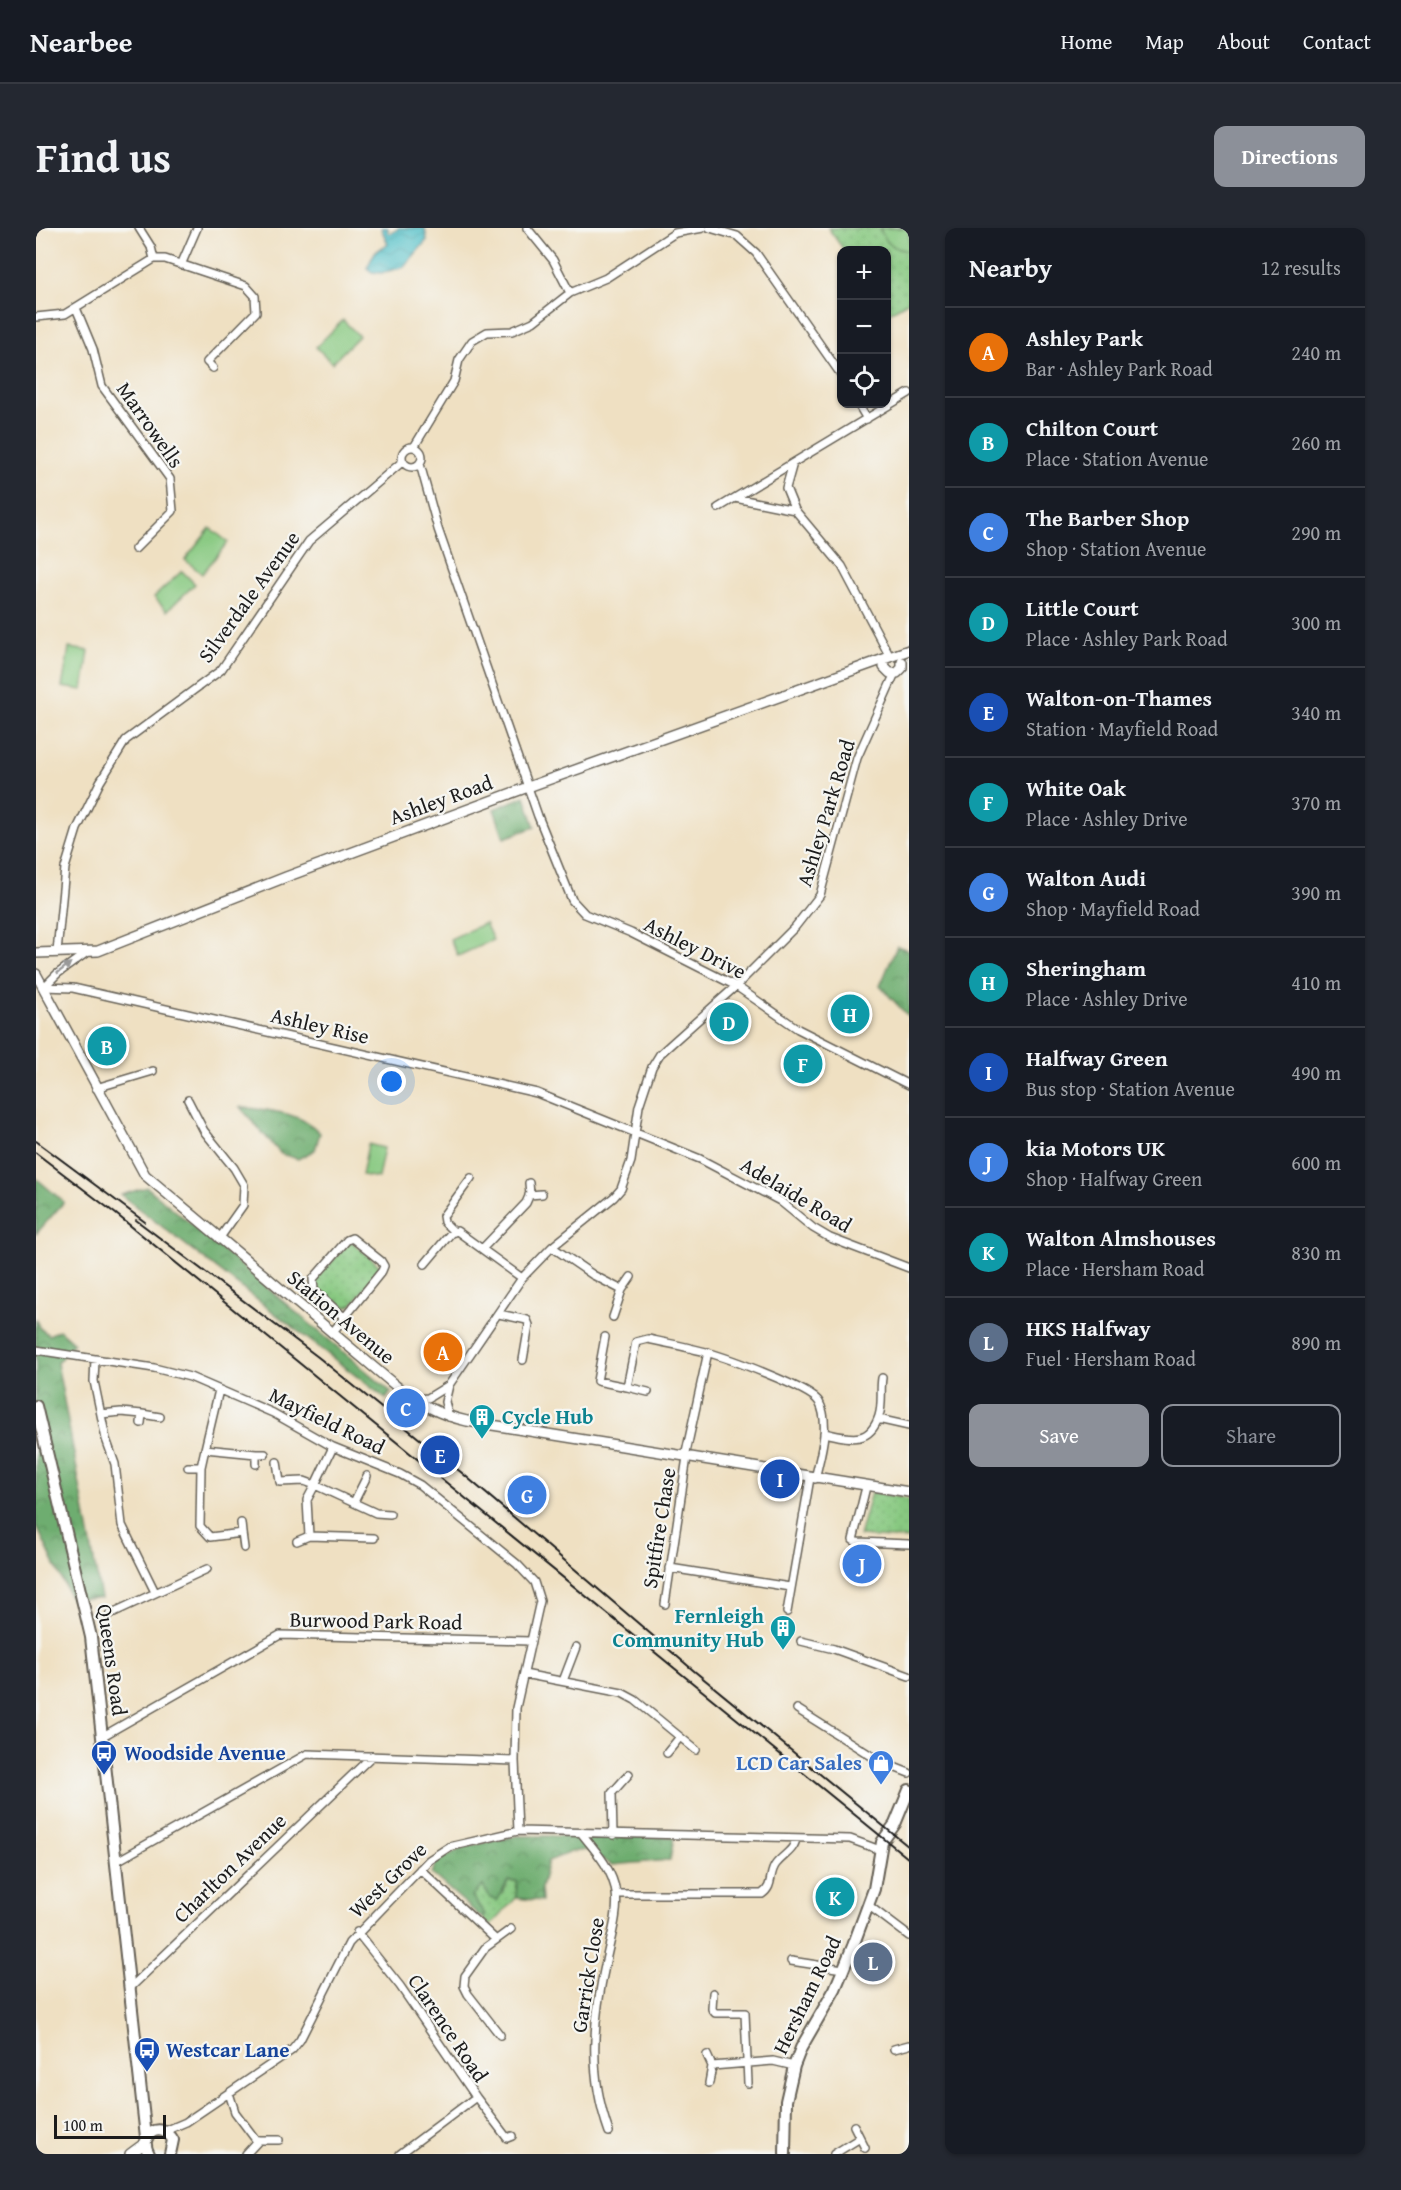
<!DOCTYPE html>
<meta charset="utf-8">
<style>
:root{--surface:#171b24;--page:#242831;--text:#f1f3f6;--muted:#9ea1a6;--line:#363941;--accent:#8c9099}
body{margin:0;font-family:"Gentium Book Plus",serif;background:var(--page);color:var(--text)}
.controls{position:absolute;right:18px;top:18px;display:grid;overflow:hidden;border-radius:12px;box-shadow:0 2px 4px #0004}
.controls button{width:54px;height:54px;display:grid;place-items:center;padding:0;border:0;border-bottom:2px solid var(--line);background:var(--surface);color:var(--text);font:30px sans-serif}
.scale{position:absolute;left:18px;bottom:15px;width:112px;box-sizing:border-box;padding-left:6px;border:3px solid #1c1c1c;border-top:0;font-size:16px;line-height:21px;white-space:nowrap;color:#1c1c1c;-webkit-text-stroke:4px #f6f6f2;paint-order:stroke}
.you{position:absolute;left:356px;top:854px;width:21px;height:21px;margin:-15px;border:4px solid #fff;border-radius:50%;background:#1a73e8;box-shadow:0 0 0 9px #1a73e833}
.badge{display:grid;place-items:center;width:39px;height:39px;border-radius:50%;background:var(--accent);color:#fff;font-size:20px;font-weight:700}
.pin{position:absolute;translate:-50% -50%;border:3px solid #fff;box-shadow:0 2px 6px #0006}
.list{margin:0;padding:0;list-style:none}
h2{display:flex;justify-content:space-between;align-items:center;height:78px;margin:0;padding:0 24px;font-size:26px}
h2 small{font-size:20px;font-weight:400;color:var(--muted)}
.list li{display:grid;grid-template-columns:39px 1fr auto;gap:18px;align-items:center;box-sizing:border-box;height:90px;padding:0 24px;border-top:2px solid var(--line)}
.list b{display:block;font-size:22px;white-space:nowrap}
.list p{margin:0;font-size:20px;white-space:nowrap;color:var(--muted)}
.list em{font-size:20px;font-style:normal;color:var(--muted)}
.actions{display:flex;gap:12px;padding:18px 24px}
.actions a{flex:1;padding:14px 0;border:2px solid var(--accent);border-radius:12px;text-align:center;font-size:21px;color:var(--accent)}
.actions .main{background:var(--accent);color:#fff}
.icon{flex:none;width:33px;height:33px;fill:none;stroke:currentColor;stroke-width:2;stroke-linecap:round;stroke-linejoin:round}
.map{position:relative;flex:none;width:873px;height:1926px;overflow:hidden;border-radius:12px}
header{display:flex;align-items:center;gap:36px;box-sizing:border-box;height:84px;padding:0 30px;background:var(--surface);border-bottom:2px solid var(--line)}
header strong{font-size:28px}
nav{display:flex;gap:33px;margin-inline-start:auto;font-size:21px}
.intro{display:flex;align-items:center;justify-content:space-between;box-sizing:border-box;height:144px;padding:0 36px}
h1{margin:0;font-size:42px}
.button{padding:15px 27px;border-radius:12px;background:var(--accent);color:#fff;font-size:21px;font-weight:700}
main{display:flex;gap:36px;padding:0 36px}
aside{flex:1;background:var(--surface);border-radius:12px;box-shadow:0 2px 4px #0004}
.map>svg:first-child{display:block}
.grass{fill:url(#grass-dots);stroke:#52724e;stroke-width:1.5}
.forest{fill:url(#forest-crowns);stroke:#456446;stroke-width:1.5}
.pitch{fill:#88c981;stroke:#52724e;stroke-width:1.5}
.water{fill:url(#water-waves);stroke:#386e72;stroke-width:1.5}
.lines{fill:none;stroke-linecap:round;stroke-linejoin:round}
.street-casing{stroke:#666156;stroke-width:10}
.secondary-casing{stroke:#666156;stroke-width:12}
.primary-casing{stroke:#666156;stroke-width:14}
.street{stroke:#fff;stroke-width:7}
.secondary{stroke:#fff;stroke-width:9}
.primary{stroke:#fff;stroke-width:10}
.rail{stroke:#1c1c1c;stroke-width:2}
.oneway{fill:#999}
.labels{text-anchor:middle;stroke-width:4.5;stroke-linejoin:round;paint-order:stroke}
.street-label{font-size:21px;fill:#1c1c1c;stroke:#f6f6f2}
.culture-label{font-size:21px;font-weight:bold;fill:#0d838f;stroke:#f6f6f2;text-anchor:start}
.transit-label{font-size:21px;font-weight:bold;fill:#164399;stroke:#f6f6f2;text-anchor:start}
.shop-label{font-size:21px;font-weight:bold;fill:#366cbe;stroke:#f6f6f2;text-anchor:end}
</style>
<header>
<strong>Nearbee</strong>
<nav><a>Home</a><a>Map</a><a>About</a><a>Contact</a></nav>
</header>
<div class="intro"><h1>Find us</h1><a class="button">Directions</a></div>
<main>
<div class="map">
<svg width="873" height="1926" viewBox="0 0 873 1926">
<defs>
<pattern id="grass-dots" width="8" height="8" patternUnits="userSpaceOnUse" patternTransform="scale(1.5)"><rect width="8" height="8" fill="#88c981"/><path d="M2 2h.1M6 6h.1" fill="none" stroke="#75ac6f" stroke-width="1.8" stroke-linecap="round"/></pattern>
<pattern id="forest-crowns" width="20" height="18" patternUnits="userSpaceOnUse" patternTransform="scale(1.5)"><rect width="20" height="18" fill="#6ead6f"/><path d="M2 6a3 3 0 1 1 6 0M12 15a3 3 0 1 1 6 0" fill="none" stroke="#5a8c5a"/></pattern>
<pattern id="water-waves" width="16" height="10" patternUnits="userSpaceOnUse" patternTransform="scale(1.5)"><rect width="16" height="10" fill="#53c1c9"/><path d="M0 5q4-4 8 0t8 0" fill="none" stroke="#48a5ac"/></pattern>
</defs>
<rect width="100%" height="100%" fill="#f6f6f2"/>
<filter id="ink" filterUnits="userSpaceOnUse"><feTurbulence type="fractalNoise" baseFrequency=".0167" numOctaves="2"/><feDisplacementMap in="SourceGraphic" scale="12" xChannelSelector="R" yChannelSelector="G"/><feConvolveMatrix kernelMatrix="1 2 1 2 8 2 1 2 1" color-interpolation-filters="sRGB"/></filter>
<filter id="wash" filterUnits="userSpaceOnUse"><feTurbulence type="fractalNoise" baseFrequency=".008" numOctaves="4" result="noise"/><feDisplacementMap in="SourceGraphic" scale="24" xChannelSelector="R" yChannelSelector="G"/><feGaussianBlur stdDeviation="1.35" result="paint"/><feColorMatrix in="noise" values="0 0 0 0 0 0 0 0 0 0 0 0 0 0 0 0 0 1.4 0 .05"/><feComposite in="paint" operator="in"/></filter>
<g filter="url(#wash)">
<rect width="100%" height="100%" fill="#efe0c2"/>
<path class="grass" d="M792,0H873V73L851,86L850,22H808Z
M315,1013L345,1039L316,1077L305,1081L279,1061L280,1051Z
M835,1264L873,1271V1311L823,1308Z
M472,1653H481L480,1670L454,1698L446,1690L449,1687L436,1668L448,1657L454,1670L467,1665Z"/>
<path class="forest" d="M489,568L499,599L468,610L458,581Z
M861,718L873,722V789L844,758Z
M204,879C231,882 264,883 284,905L279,922L262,931L245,926Z
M0,950L28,974L0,1006Z
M111,959L355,1164L350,1171L85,967Z
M0,1090L5,1101L13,1107L23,1102L38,1115L21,1135L65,1370L35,1371L0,1297Z
M480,1608L638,1609L634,1632L576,1637L550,1622L535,1624L512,1633L505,1660L506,1673L480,1670L481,1653H472L461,1673L454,1670L447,1658L436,1668L449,1687L446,1690L396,1646L400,1633L429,1619Z"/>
<path class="pitch" d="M844,0H873V23C858,21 848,15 844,0Z
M307,92L323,108L296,135L280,119Z
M174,300L192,314L166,346L149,332Z
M146,343L159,356L131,383L118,369Z
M33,420L53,423L47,462L26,459Z
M449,695L457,712L422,728L414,711Z
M332,916L348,920L342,950L326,947Z"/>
<path class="water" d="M345,0H352V5H356L363,0H389L391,12L368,39L345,45L336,44L331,40L339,24L352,16Z"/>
</g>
<g filter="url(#ink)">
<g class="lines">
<g class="street-casing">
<path id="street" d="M103,0L115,19L118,31
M491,0L517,32L534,65
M674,0L701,8L720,25L806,148
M145,37L161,0
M40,80L57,121L66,158L134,251L137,283L99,321
M0,89L29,86L118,31H129L210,58L219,68L220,84L171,134L177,140
M822,176L831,191
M366 229a10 10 0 1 1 20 0a10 10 0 1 1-20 0Z
M378,219L418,153L423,132L436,113L451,104L476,103L497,94L534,65L570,50L639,5L667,0
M757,235L750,260L759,282
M384,236L402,301L502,588L536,672L549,686L595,705L700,758L762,801L873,857
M699,270L759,282L806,338L853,427
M682,280L873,165
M21,724L29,640L41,601L64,554L90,512L185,442L273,313L366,234
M8,759L37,760L501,865L664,931L744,973L777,1000L794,1010L873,1040
M8,759L21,746L50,725
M60,860L117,843
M152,872L168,903L198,940L208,957L207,977L183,1011
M493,967L506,966
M418,1004L408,994L407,988L435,950
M516,1019L557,1047L586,1062
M447,1020L490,975L494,966L493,955
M389,1036L415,1005L421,1003L486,1050
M463,1086L491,1092L493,1097L487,1132
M577,1089L586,1062L595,1049
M296,1105L346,1043L348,1038L345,1033L316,1010L311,1012L277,1051L278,1062L308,1089
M569,1109L561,1153L591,1159L600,1114L612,1111C631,1115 651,1119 670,1124C689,1129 775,1160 783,1174C795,1196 784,1228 779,1251
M0,1122L118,1140L154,1149L237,1185L297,1219L364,1246L384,1257L481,1336L498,1354L504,1373L480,1480L479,1533L482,1603
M59,1131L58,1153L70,1211L79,1236L86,1297L119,1364
M413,1157L409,1174L413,1189
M591,1159L612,1164
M183,1162L169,1221L220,1226
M380,1171L392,1170L413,1157L486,1050L516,1019L578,969L585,961L595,933L603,878L616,839L624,826L700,758L759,699L784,667L821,530L859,445
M65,1186L85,1184L106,1186
M842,1191L873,1198
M105,1195L106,1186L124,1189
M788,1205C812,1210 833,1218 843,1188C847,1176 844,1162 846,1150
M169,1221L165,1239L164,1298L174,1309L206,1305L205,1295
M649,1229L672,1124
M241,1234L244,1254L268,1253L279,1257L297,1219
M220,1236V1226H229
M152,1239H165
M830,1259L817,1312L821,1314L873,1316
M318,1274L331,1248
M206,1305L208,1320
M273,1308L271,1272L279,1257L340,1285L354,1286
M261,1313L273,1308L338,1310
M634,1340L754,1359
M629,1376L651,1229
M751,1384L774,1250
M74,1386L171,1341
M765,1413L798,1421L873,1448
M488,1446L586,1465L599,1472L660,1522
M527,1453L540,1419
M761,1481L845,1534L873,1545
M67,1508L244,1407L494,1413
M631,1525L644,1509
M546,1606C560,1623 577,1642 580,1665C583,1686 574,1712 570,1733C557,1792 552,1846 573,1904
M577,1607L576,1565L593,1546
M81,1633L271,1526L479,1533
M384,1641L458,1710
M581,1666H726C738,1658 732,1646 740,1636C747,1627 759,1622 760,1610
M832,1677L873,1708
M321,1704L364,1758L440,1869L364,1926
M755,1733L807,1741
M94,1760L336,1528
M677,1765L676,1781L679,1785H709L712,1855
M464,1807L432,1766L428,1758L429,1748L449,1720L475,1701
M858,1821L873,1817
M671,1827L676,1838L737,1833L758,1838
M673,1855L676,1838
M193,1865L199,1884L220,1912H243
M440,1869L471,1910L476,1908
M129,1903L150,1894L256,1822L264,1812L313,1715L393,1632L413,1619L482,1603L814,1611L844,1622
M824,1910L829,1920
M210,1926L223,1912
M798,1926L824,1910L818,1898"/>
</g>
<g class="secondary-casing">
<path id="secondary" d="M848,439L854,445H861L866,440V434
M0,725L62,723L250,649L492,559L873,422
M0,746L109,947L360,1158C383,1175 403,1187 431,1193L873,1264
M94,1926L109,1915"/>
</g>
<g class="primary-casing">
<path id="primary" d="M0,1178L55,1409L110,1909
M113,1926C101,1906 126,1892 137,1912L134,1926
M749,1926L750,1873L758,1838L765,1820L799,1761L817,1718L838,1661L846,1614L859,1596L873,1562"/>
</g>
<use href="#street" class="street"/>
<use href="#secondary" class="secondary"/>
<use href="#primary" class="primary"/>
<path class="rail" d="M0,913L109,994
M0,925L80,986L873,1631
M100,992L282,1129L426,1245L657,1442L873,1619"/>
</g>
<defs><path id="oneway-solid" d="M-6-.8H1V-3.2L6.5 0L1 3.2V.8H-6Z" transform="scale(1.5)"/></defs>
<use class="oneway" href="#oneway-solid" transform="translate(28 740) rotate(-38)"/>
</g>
<defs>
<g id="building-pin" transform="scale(1.35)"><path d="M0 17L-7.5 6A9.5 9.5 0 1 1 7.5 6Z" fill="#0f9aa8" stroke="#f6f6f2"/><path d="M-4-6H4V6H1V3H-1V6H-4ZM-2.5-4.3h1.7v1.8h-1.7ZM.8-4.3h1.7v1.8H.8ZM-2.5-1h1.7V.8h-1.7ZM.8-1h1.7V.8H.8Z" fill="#fff"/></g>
<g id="bus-pin" transform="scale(1.35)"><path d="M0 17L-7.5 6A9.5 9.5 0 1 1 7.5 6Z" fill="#1a4fb4" stroke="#f6f6f2"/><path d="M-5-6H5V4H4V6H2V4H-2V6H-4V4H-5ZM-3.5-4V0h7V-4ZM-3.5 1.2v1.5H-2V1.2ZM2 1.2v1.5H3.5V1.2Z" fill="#fff"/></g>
<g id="shop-pin" transform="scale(1.35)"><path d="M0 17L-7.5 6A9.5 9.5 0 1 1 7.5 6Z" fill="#3f7fe0" stroke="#f6f6f2"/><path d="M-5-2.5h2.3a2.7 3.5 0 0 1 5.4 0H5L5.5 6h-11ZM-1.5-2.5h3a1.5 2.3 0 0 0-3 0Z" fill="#fff"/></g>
</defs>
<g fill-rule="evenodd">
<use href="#building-pin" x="446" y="1189"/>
<use href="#building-pin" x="747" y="1400"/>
<use href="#bus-pin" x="68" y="1525"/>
<use href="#shop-pin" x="845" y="1535"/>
<use href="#bus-pin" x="111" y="1822"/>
</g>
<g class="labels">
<g class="street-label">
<text transform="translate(114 197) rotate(55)" y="7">Marrowells</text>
<text transform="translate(213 369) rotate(-54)" y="7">Silverdale Avenue</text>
<text transform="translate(405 572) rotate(-20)" y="7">Ashley Road</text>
<text transform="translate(790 585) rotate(-73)" y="7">Ashley Park Road</text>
<text transform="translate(659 720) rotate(27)" y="7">Ashley Drive</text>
<text transform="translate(284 798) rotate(13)" y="7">Ashley Rise</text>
<text transform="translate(760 967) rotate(31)" y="7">Adelaide Road</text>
<text transform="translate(305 1089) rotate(40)" y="7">Station Avenue</text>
<text transform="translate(291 1193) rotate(26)" y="7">Mayfield Road</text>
<text transform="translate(623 1300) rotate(-81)" y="7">Spitfire Chase</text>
<text transform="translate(340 1393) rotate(1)" y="7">Burwood Park Road</text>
<text transform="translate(76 1432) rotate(82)" y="7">Queens Road</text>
<text transform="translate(194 1640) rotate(-44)" y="7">Charlton Avenue</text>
<text transform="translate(352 1652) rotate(-44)" y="7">West Grove</text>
<text transform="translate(552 1747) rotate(-81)" y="7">Garrick Close</text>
<text transform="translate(771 1767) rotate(-64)" y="7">Hersham Road</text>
<text transform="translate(412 1800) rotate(56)" y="7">Clarence Road</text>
</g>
<g class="culture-label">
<text x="466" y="1196">Cycle Hub</text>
<text x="728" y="1395" text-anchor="end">Fernleigh<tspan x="728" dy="24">Community Hub</tspan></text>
</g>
<g class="transit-label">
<text x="88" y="1532">Woodside Avenue</text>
<text x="130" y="1829">Westcar Lane</text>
</g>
<g class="shop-label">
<text x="826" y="1542">LCD Car Sales</text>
</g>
</g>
</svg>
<div class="controls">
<button>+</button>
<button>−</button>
<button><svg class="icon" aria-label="locate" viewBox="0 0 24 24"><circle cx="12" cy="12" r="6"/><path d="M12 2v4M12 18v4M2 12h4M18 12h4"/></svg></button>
</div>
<div class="scale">100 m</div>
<div class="you"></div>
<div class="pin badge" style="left:407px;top:1124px;background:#e8710a">A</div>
<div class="pin badge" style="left:71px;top:818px;background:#0f9aa8">B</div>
<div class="pin badge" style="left:370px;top:1180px;background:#3f7fe0">C</div>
<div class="pin badge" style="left:693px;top:794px;background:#0f9aa8">D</div>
<div class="pin badge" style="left:404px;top:1227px;background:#1a4fb4">E</div>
<div class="pin badge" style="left:767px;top:836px;background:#0f9aa8">F</div>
<div class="pin badge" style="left:491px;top:1267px;background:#3f7fe0">G</div>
<div class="pin badge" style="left:814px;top:786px;background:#0f9aa8">H</div>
<div class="pin badge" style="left:744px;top:1251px;background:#1a4fb4">I</div>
<div class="pin badge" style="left:826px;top:1336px;background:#3f7fe0">J</div>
<div class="pin badge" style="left:799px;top:1669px;background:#0f9aa8">K</div>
<div class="pin badge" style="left:837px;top:1734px;background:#5c6f8a">L</div>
</div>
<aside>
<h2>Nearby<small>12 results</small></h2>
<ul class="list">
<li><span class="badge" style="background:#e8710a">A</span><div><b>Ashley Park</b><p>Bar · Ashley Park Road</p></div><em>240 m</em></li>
<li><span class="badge" style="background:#0f9aa8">B</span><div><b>Chilton Court</b><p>Place · Station Avenue</p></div><em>260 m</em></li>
<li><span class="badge" style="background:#3f7fe0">C</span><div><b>The Barber Shop</b><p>Shop · Station Avenue</p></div><em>290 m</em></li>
<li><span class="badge" style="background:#0f9aa8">D</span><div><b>Little Court</b><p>Place · Ashley Park Road</p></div><em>300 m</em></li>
<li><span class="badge" style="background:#1a4fb4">E</span><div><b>Walton-on-Thames</b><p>Station · Mayfield Road</p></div><em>340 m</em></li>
<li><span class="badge" style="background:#0f9aa8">F</span><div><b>White Oak</b><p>Place · Ashley Drive</p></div><em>370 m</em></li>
<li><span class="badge" style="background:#3f7fe0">G</span><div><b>Walton Audi</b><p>Shop · Mayfield Road</p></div><em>390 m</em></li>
<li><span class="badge" style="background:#0f9aa8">H</span><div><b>Sheringham</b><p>Place · Ashley Drive</p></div><em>410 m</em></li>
<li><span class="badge" style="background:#1a4fb4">I</span><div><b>Halfway Green</b><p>Bus stop · Station Avenue</p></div><em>490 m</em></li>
<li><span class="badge" style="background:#3f7fe0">J</span><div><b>kia Motors UK</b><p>Shop · Halfway Green</p></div><em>600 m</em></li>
<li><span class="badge" style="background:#0f9aa8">K</span><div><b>Walton Almshouses</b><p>Place · Hersham Road</p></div><em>830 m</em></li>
<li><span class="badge" style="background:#5c6f8a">L</span><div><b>HKS Halfway</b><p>Fuel · Hersham Road</p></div><em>890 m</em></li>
</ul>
<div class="actions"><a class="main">Save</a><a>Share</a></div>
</aside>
</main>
